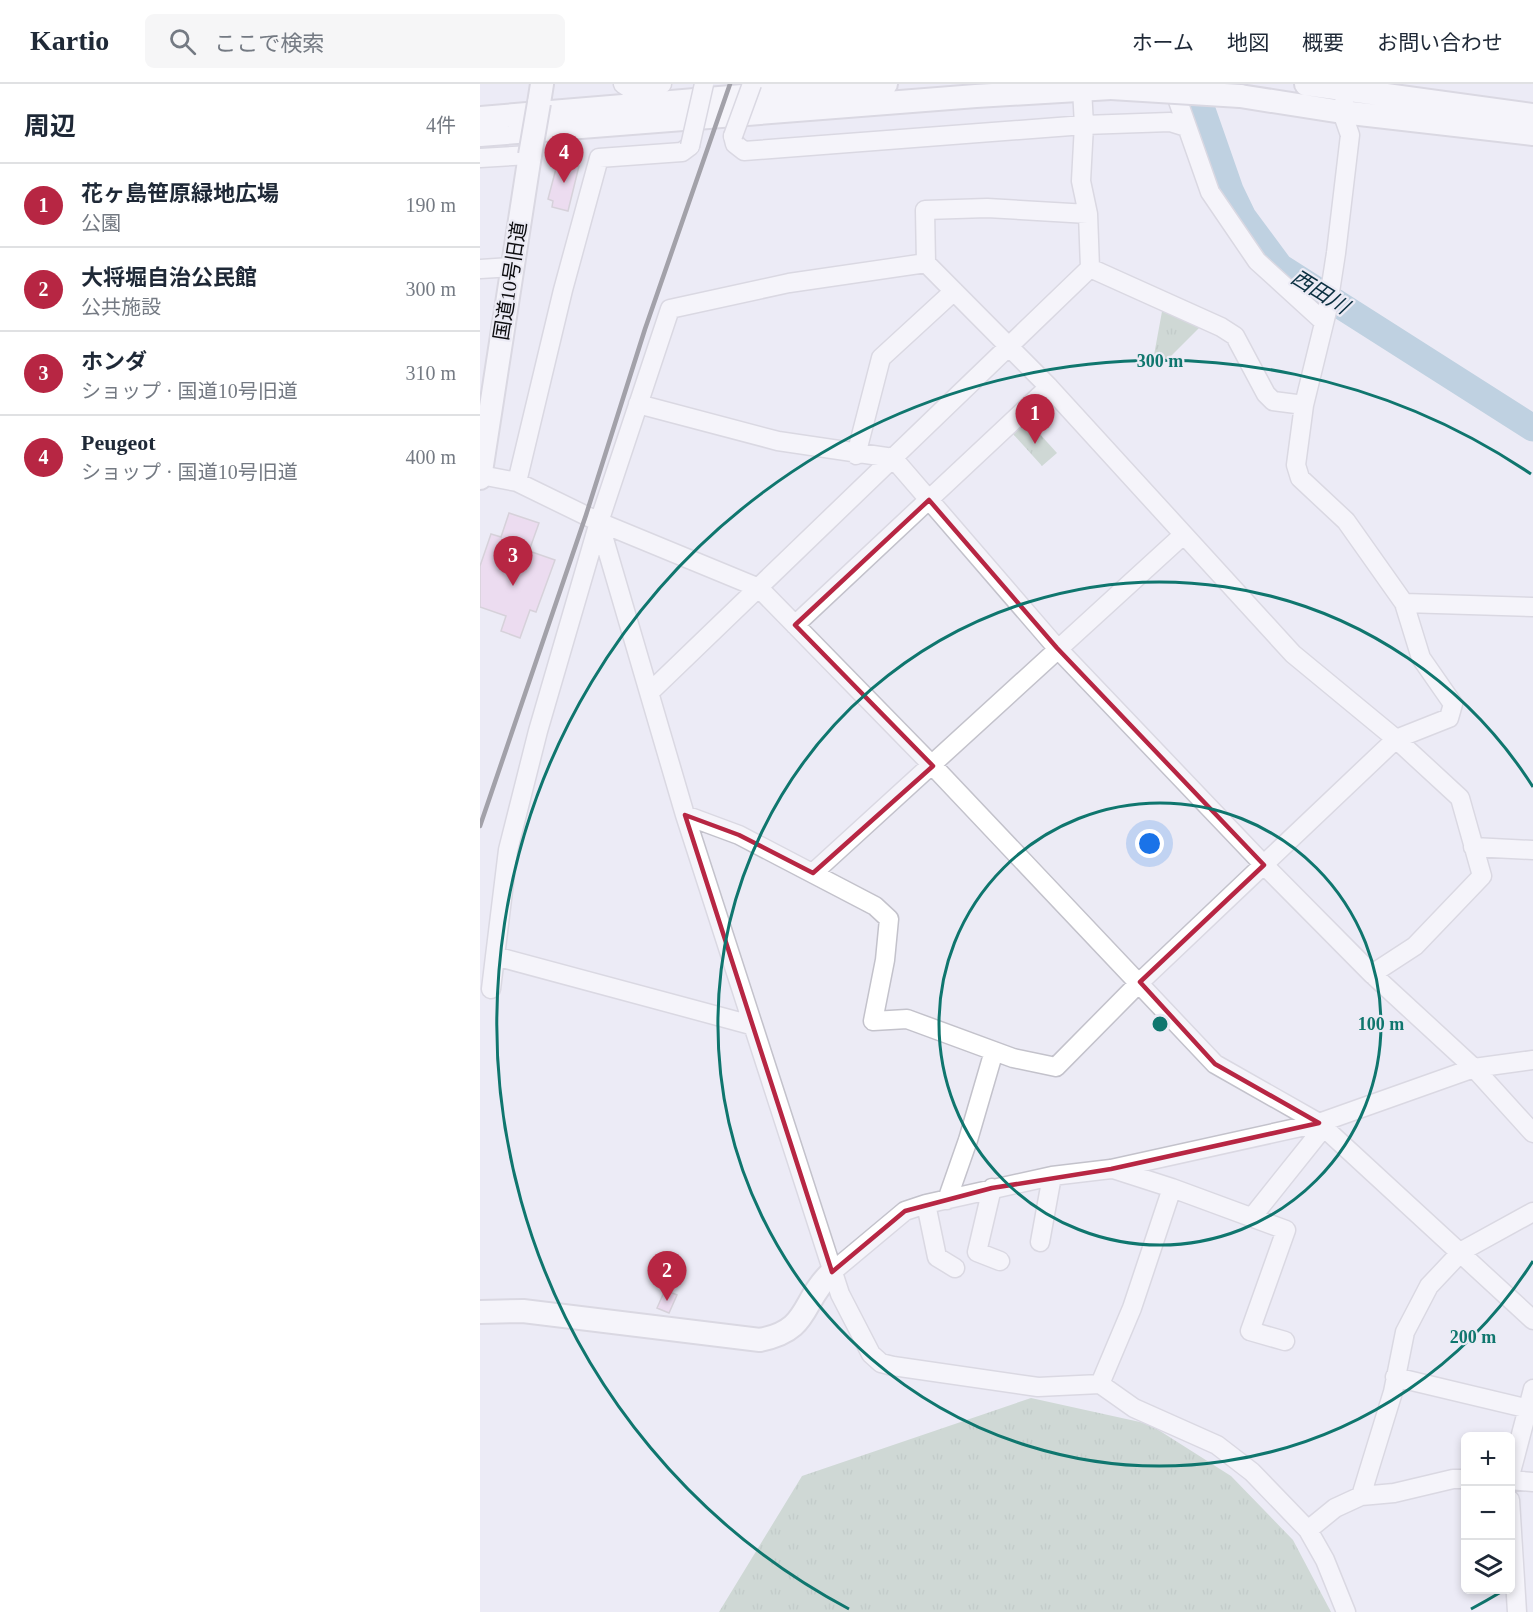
<!DOCTYPE html>
<html lang="ja">
<meta charset="utf-8">
<style>
:root{--surface:#fff;--page:#f6f6f7;--text:#1f2937;--muted:#747a83;--line:#e0e1e3;--accent:#b72643}
body{margin:0;font-family:"Times New Roman","Noto Sans JP",serif;background:var(--page);color:var(--text)}
.controls{position:absolute;right:18px;bottom:18px;display:grid;overflow:hidden;border-radius:9px;box-shadow:0 3px 9px #0003}
.controls button{width:54px;height:54px;display:grid;place-items:center;padding:0;border:0;border-bottom:2px solid var(--line);background:var(--surface);color:var(--text);font:30px sans-serif}
.you{position:absolute;left:670px;top:760px;width:21px;height:21px;margin:-15px;border:4px solid #fff;border-radius:50%;background:#1a73e8;box-shadow:0 0 0 9px #1a73e833}
.badge{display:grid;place-items:center;width:39px;height:39px;border-radius:50%;background:var(--accent);color:#fff;font-size:20px;font-weight:700}
.pin{position:absolute;translate:-50% -50px;filter:drop-shadow(0 2px 3px #0008)}
.pin::after{content:'';position:absolute;top:32px;width:21px;height:18px;background:inherit;clip-path:polygon(0 0,100% 0,50% 100%)}
.list{margin:0;padding:0;list-style:none}
h2{display:flex;justify-content:space-between;align-items:center;height:78px;margin:0;padding:0 24px;font-size:26px}
h2 small{font-size:20px;font-weight:400;color:var(--muted)}
.list li{display:grid;grid-template-columns:39px 1fr auto;gap:18px;align-items:center;box-sizing:border-box;height:84px;padding:0 24px;border-top:2px solid var(--line)}
.list b{display:block;font-size:22px;white-space:nowrap}
.list p{margin:0;font-size:20px;white-space:nowrap;color:var(--muted)}
.list em{font-size:20px;font-style:normal;color:var(--muted)}
.icon{flex:none;width:33px;height:33px;fill:none;stroke:currentColor;stroke-width:2;stroke-linecap:round;stroke-linejoin:round}
.map{position:relative;flex:none;width:1053px;height:1528px;overflow:hidden}
header{display:flex;align-items:center;gap:36px;box-sizing:border-box;height:84px;padding:0 30px;background:var(--surface);border-bottom:2px solid var(--line)}
header strong{font-size:28px}
nav{display:flex;gap:33px;margin-inline-start:auto;font-size:21px}
.search{width:420px;height:54px;background:var(--page);display:flex;align-items:center;gap:15px;box-sizing:border-box;padding:0 21px;border-radius:9px;color:var(--muted);font-size:22px}
main{display:flex}
aside{flex:1;background:var(--surface)}
.map>svg:first-child{display:block}
.park{fill:url(#park-tufts)}
.lines{fill:none;stroke-linecap:round;stroke-linejoin:round}
.river{stroke:#88b1c7;stroke-width:27}
.building{fill:#eccbe8;stroke:#bab2b8;stroke-width:1.5}
.minor-casing{stroke:#c3c2cb;stroke-width:21}
.tertiary-casing{stroke:#c3c2cb;stroke-width:26}
.minor{stroke:#fff;stroke-width:18}
.tertiary{stroke:#fff;stroke-width:22}
.rail{stroke:#48474c;stroke-width:4.5}
.minor-bridge-casing{stroke:#c3c2cb;stroke-width:21;stroke-linecap:butt}
.tertiary-bridge-casing{stroke:#c3c2cb;stroke-width:26;stroke-linecap:butt}
.minor-bridge{stroke:#fff;stroke-width:18}
.tertiary-bridge{stroke:#fff;stroke-width:22}
.marked{fill:none;stroke:#b72643;stroke-width:4.5;stroke-linejoin:round}
.ring{fill:none;stroke:#0f766e;stroke-width:3}
.labels{text-anchor:middle;stroke-width:4.5;stroke-linejoin:round;paint-order:stroke}
.street-label{font-size:20px;fill:#0d0d10;stroke:#ecebf5}
.water-label{font-size:21px;font-style:italic;fill:#0a2f40;stroke:#ecebf5}
.centre{fill:#0f766e;stroke:#ecebf5;stroke-width:3}
.ring-label{font-size:18px;text-anchor:middle;font-weight:bold;fill:#0f766e;stroke:#ecebf5;stroke-width:4.5;stroke-linejoin:round;paint-order:stroke}
</style>
<header>
<strong>Kartio</strong>
<div class="search"><svg class="icon" aria-label="search" viewBox="0 0 24 24"><circle cx="10" cy="10" r="6"/><path d="M15 15l6 6"/></svg>ここで検索</div>
<nav><a>ホーム</a><a>地図</a><a>概要</a><a>お問い合わせ</a></nav>
</header>
<main>
<aside>
<h2>周辺<small>4件</small></h2>
<ul class="list">
<li><span class="badge">1</span><div><b>花ヶ島笹原緑地広場</b><p>公園</p></div><em>190 m</em></li>
<li><span class="badge">2</span><div><b>大将堀自治公民館</b><p>公共施設</p></div><em>300 m</em></li>
<li><span class="badge">3</span><div><b>ホンダ</b><p>ショップ · 国道10号旧道</p></div><em>310 m</em></li>
<li><span class="badge">4</span><div><b>Peugeot</b><p>ショップ · 国道10号旧道</p></div><em>400 m</em></li>
</ul>
</aside>
<div class="map">
<svg width="1053" height="1528" viewBox="0 0 1053 1528">
<defs>
<pattern id="park-tufts" width="24" height="20" patternUnits="userSpaceOnUse" patternTransform="scale(1.5)"><rect width="24" height="20" fill="#aac2ae"/><path d="M3 7l-1-3M5 7V3M7 7l1-3M15 17l-1-3M17 17v-4M19 17l1-3" fill="none" stroke="#91a695"/></pattern>
</defs>
<rect width="100%" height="100%" fill="#ecebf5"/>
<path class="park" d="M683,222L720,243L684,279L674,271Z
M548,337L577,369L562,382L533,350Z
M551,1314L669,1340L751,1392L813,1456L851,1528H239L322,1392Z"/>
<g class="lines">
<path class="river" d="M713,0L750,106L763,133L800,183L1053,344"/>
</g>
<path class="building" d="M78,77L99,82L88,127L72,123L73,117L68,115Z
M29,429L59,439L49,467L75,476L56,528L50,526L40,554L21,547L26,532L0,523V482L11,450L21,453Z
M185,1206L197,1211L189,1229L177,1224Z"/>
<g class="lines">
<g class="minor-casing">
<path id="minor" d="M143,0L149,4L182,0
M692,0L730,108L777,177L844,238
M253,52L255,60L264,67L604,41L690,38L706,43
M0,74L50,71
M608,130L507,124L445,126L446,179L569,303L813,570L916,655L980,714L1002,792L935,862L892,890
M610,184L741,243L755,252L786,310L793,317L824,321
M0,185L32,183
M158,320L298,357L413,374L577,564L784,781L892,890L994,984L1053,1049
M376,371L401,274L474,207
M1,391L37,398L119,438L279,504L453,682L735,980L839,1039L1053,1236
M37,398L83,206L119,74L202,68L210,62
M119,438L205,731L360,1210L391,1270L401,1279L413,1282L558,1303L620,1300L654,1324L737,1361L772,1388L828,1446L845,1476L866,1528
M924,519L1053,523
M315,541L569,303
M170,608L610,184L608,130L601,97L604,41L602,5
M205,731L259,751L395,822L409,835L405,876L393,937L427,935L533,974L576,983L660,898L916,655L969,634L973,620L941,574L924,519L866,437L820,394L816,381L824,321L847,227L856,169L870,51L862,28L864,18
M993,763L1053,766
M333,789L702,452
M15,872L271,941
M11,905L28,766L58,647L119,438L190,225L309,199L446,179
M512,1104L497,1168L520,1177
M692,1104L806,1146L770,1247L805,1257
M467,1116L488,1056L514,967
M446,1120L457,1173L475,1184
M772,1133L844,1043
M560,1158L572,1092
M352,1188L425,1127L446,1120L572,1092L631,1085L839,1039L994,984L1053,976
M915,1293L1049,1325
M620,1300L652,1224L692,1104L633,1085
M1030,1392L1053,1305
M1030,1396L1053,1398
M881,1412L913,1308L925,1248L949,1202L982,1167L1053,1128
M1030,1416L1037,1528
M828,1446L855,1424L881,1412L914,1409L973,1395H986"/>
</g>
<g class="tertiary-casing">
<path id="tertiary" d="M826,0L1053,31
M760,12L862,28L1053,50
M59,19L62,0
M0,34L406,0
M0,51L496,12L631,4
M0,394L50,71
M0,1228L43,1227L280,1256C331,1246 320,1218 352,1188"/>
</g>
<use href="#minor" class="minor"/>
<use href="#tertiary" class="tertiary"/>
<path class="rail" d="M0,742L106,431L165,245L250,0"/>
<g class="minor-bridge-casing">
<path id="minor-bridge" d="M253,52L272,0
M210,62L224,0"/>
</g>
<g class="tertiary-bridge-casing">
<path id="tertiary-bridge" d="M631,4L760,12
M50,71L59,19"/>
</g>
<use href="#minor-bridge" class="minor-bridge"/>
<use href="#tertiary-bridge" class="tertiary-bridge"/>
</g>
<path d="M0 0H1053V1528H0ZM449,416L577,564L784,781L660,898L735,980L839,1039L631,1085L512,1104L425,1127L352,1188L205,731L259,751L333,789L453,682L315,541Z" fill="#ecebf5" fill-opacity=".55" fill-rule="evenodd"/>
<path class="marked" d="M449,416L577,564L784,781L660,898L735,980L839,1039L631,1085L512,1104L425,1127L352,1188L205,731L259,751L333,789L453,682L315,541Z"/>
<g class="ring">
<circle cx="680" cy="940" r="221"/>
<path d="M1053 1177A442 442 0 1 1 1053 703"/>
<path d="M1021 1508A663 663 0 0 1 991 1525M369 1525A663 663 0 1 1 1051 390"/>
</g>
<g class="labels">
<g class="street-label">
<text transform="translate(30 197) rotate(-81)" y="7">国道10号旧道</text>
</g>
<g class="water-label">
<text transform="translate(840 208) rotate(32)" y="7">西田川</text>
</g>
</g>
<circle cx="680" cy="940" r="9" class="centre"/>
<g class="ring-label">
<text x="680" y="283">300 m</text>
<text x="901" y="946">100 m</text>
<text x="993" y="1259">200 m</text>
</g>
</svg>
<div class="controls">
<button>+</button>
<button>−</button>
<button><svg class="icon" aria-label="layers" viewBox="0 0 24 24"><path d="M12 4l9 5-9 5-9-5zM3 14l9 5 9-5"/></svg></button>
</div>
<div class="you"></div>
<div class="pin badge" style="left:555px;top:360px">1</div>
<div class="pin badge" style="left:187px;top:1217px">2</div>
<div class="pin badge" style="left:33px;top:502px">3</div>
<div class="pin badge" style="left:84px;top:99px">4</div>
</div>
</main>
